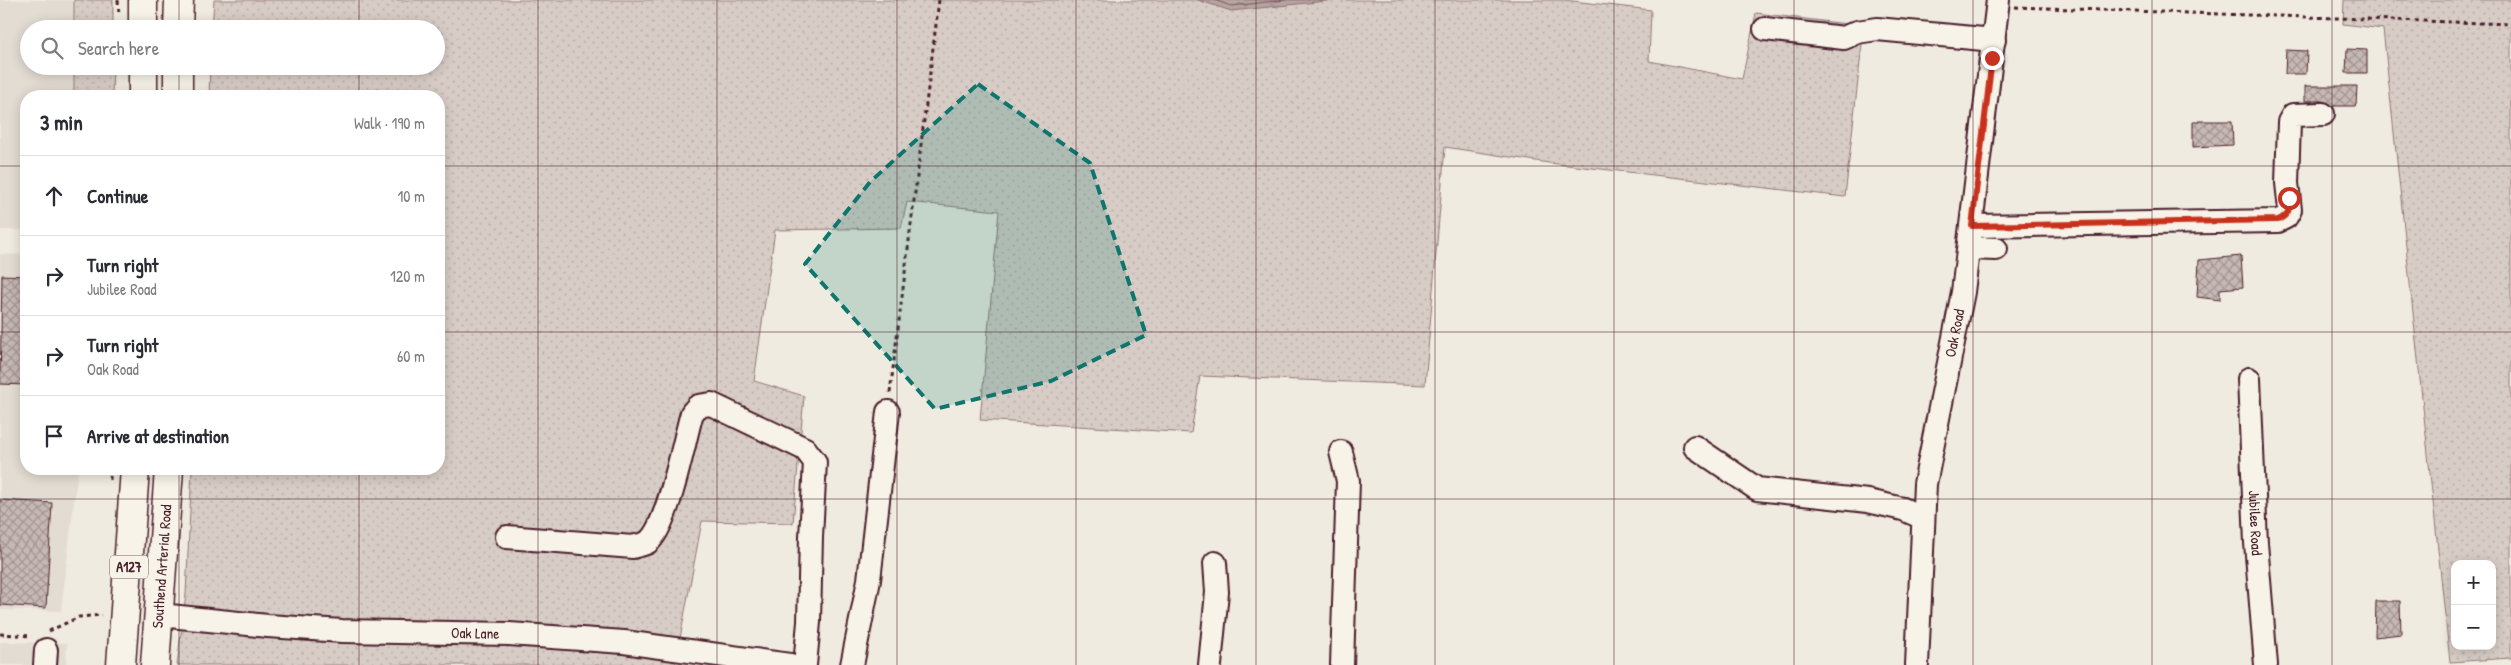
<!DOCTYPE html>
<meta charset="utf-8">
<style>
:root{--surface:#fff;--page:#f2f2f3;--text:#2b2b33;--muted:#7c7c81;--line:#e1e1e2}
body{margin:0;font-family:"Patrick Hand",sans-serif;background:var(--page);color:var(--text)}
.controls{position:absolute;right:15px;bottom:15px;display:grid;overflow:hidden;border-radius:10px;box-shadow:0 2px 12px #0003}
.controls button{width:45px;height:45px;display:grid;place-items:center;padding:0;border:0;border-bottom:1px solid var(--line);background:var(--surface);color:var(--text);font:25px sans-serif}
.stop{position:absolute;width:15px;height:15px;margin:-11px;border:4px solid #c8321e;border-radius:50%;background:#fff}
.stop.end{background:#c8321e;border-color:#fff;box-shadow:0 1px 5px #0008}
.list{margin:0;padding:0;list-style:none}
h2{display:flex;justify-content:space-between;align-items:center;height:65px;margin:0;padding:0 20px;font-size:21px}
h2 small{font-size:16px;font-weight:400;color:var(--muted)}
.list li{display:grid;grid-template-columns:32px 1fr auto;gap:15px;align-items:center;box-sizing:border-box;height:80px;padding:0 20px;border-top:1px solid var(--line)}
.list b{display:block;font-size:19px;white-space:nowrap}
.list p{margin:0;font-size:16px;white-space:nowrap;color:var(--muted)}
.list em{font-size:16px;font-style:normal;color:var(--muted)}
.icon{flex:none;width:28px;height:28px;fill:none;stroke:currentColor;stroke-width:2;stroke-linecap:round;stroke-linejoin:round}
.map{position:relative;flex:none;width:2511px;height:665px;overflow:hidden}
.search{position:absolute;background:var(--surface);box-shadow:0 2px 12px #0003;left:20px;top:20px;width:425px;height:55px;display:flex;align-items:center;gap:12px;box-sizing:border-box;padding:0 18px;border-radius:28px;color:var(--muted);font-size:19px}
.panel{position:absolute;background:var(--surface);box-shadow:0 2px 12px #0003;left:20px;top:90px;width:425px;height:385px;border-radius:20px}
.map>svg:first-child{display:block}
.built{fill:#e3dcd2}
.grass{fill:url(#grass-dots);stroke:#917678;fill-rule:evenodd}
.water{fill:url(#water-ripples);stroke:#8b6f72}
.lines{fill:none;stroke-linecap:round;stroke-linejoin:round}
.shore{stroke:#76545b;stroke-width:1}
.building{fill:url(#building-cross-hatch);stroke:#4a1f2b}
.minor-casing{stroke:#4a1f2b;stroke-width:26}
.highway-casing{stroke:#4a1f2b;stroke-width:31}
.path{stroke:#4a1f2b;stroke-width:3;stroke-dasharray:4 4;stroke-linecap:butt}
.minor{stroke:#f7f3e8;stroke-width:22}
.highway{stroke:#f7f3e8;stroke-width:28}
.route{stroke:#c8321e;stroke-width:6}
.marked{fill:#0f766e;fill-opacity:0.2;stroke:#0f766e;stroke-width:4;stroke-dasharray:10 6;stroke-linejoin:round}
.grid{fill:none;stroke:#4a1f2b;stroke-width:1;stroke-opacity:0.55}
.labels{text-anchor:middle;stroke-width:4.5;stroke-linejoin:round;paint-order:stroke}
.shield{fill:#f7f3e8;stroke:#7e5f64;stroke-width:1}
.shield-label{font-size:14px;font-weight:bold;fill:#4a1f2b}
.street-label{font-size:15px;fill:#4a1f2b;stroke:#f7f3e8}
</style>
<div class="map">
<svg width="2511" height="665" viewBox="0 0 2511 665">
<defs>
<pattern id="grass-dots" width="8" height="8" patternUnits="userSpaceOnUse" patternTransform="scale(1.25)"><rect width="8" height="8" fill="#d8cdc6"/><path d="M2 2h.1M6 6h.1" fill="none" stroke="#bbb0aa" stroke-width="1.8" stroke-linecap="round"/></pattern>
<pattern id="water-ripples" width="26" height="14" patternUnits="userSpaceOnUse" patternTransform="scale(1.25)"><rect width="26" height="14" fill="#b7a4a2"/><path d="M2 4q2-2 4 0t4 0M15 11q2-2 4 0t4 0" fill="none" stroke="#978584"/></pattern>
<pattern id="building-cross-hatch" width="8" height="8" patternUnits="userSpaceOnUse" patternTransform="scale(1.25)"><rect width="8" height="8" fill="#c6b8b3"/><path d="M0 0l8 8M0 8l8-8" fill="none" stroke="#a39592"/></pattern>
</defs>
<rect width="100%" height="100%" fill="#f0ebe0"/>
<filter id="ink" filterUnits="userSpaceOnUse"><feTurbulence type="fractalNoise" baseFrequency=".02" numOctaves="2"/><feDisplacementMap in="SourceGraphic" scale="10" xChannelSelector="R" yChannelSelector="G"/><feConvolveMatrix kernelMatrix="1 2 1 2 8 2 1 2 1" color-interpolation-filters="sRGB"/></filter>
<g filter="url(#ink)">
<path class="built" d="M0,0H90V29H29V66H90L89,96H26V230H0Z
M0,254L26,255V469H78L61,611L0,610Z
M0,642L67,643L66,665H0Z"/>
<path class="grass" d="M74,0H113V29H74Z
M214,0H1564L1651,10L1649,61L1742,79L1756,13L1864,26L1845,197L1549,163L1445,147L1425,385L1200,376L1191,433L980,420L999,211L907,202L901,228L775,230L754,381L804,396L793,523L702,521L675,665H177L186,594L192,469H439V96H209L210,66H436V29H212Z
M2344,0H2511V658L2450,662L2383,29L2343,24ZM2455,564H2492V646H2455Z
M74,66H113L112,96H74Z"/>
<path class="water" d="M1198,0H1336L1231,11Z"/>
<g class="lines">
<path class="shore" d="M1214,0L1231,6L1286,0"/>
</g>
<path class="building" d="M2347,49L2367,50V73H2346Z
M2286,50L2307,51L2306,74H2285Z
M2305,86H2357L2356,106H2333L2323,101H2305Z
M2193,121H2232L2233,145L2193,147Z
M2241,256L2243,287L2220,289V300L2197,297L2199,260Z
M2,275L26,276V385L0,384Z
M0,500L52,503L46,608L0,605Z
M2376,601H2400L2401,634L2375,637Z"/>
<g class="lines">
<g class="minor-casing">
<g id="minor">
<path d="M1765,29L1844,38L1857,32L1877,29L1994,40"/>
<path d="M1972,226L2278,221L2286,217L2290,210L2287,183L2289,122L2293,115L2323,114"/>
<path d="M1969,248L1996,249"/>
<path id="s1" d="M2249,379L2256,543L2266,665"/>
<path d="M1695,447L1757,489L1868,501L1903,509L1923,518"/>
<path d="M1341,452L1348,481L1342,665"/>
<path d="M507,537L633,547C637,545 644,545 648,542C668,527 684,440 692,413L698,406L711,404L805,449L815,462L811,537L809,622L805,665"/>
<path id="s2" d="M160,615L268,626L342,631L509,634L624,642L790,665"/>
<path d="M45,665L46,650"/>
<path d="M852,665L869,580L888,412"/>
<path d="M1210,665L1217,592L1215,563"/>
<path id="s3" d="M1917,665L1925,484L1963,292L1998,0"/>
</g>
</g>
<g class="highway-casing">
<g id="highway">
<path d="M143,0V29"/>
<path d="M178,29L179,0"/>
<path d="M143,66V96"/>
<path d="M178,96V66"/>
<path d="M121,665L135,469"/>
<path id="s4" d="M155,665L169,469"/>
</g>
</g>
<path class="path" d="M118,0L119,16
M2015,7L2511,24
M890,393L939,0
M110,480V469
M49,631L79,617L102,615
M0,634L32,636"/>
<use href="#minor" class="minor"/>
<use href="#highway" class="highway"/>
</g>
</g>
<g class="lines" filter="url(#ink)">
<path class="route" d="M1992,58L1972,226L2278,220C2289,215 2290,210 2289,198"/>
</g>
<path class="marked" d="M978,84L1090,163L1146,335L1051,381L935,409L805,264L870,182Z"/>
<path class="grid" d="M179,0V29M359,0V29M538,0V665M717,0V665M897,0V665M1076,0V665M1256,0V665M1435,0V665M1614,0V665M1794,0V665M1973,0V665M2152,0V665M2332,0V665M179,66V96M359,66V96M0,166H26M439,166H2511M0,332H26M439,332H2511M179,469V665M359,469V665M0,499H2511"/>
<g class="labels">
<rect class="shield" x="110" y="555.5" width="38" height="23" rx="4"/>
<g class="shield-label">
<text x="129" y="572">A127</text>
</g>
<g class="street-label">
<text dy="5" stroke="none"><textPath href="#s3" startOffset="335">Oak Road</textPath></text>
<text dy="5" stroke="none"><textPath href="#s1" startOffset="144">Jubilee Road</textPath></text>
<text dy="5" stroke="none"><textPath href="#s4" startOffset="99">Southend Arterial Road</textPath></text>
<text dy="5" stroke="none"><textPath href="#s2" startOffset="316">Oak Lane</textPath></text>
</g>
</g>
</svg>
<div class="controls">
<button>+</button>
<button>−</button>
</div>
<div class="stop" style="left:2289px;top:198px"></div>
<div class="stop end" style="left:1992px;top:58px"></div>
<div class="search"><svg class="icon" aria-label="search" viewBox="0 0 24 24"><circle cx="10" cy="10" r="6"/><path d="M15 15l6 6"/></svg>Search here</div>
<section class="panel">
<h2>3 min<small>Walk · 190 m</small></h2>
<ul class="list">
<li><svg class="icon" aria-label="ahead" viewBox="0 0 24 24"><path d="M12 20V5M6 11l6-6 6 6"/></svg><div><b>Continue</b></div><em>10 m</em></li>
<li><svg class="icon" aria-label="right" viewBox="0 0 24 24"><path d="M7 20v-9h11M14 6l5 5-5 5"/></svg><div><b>Turn right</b><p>Jubilee Road</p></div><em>120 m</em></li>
<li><svg class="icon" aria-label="right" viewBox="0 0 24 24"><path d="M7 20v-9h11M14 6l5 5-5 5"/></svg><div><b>Turn right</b><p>Oak Road</p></div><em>60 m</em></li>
<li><svg class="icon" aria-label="arrive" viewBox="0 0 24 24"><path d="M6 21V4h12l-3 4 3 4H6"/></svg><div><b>Arrive at destination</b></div></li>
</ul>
</section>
</div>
